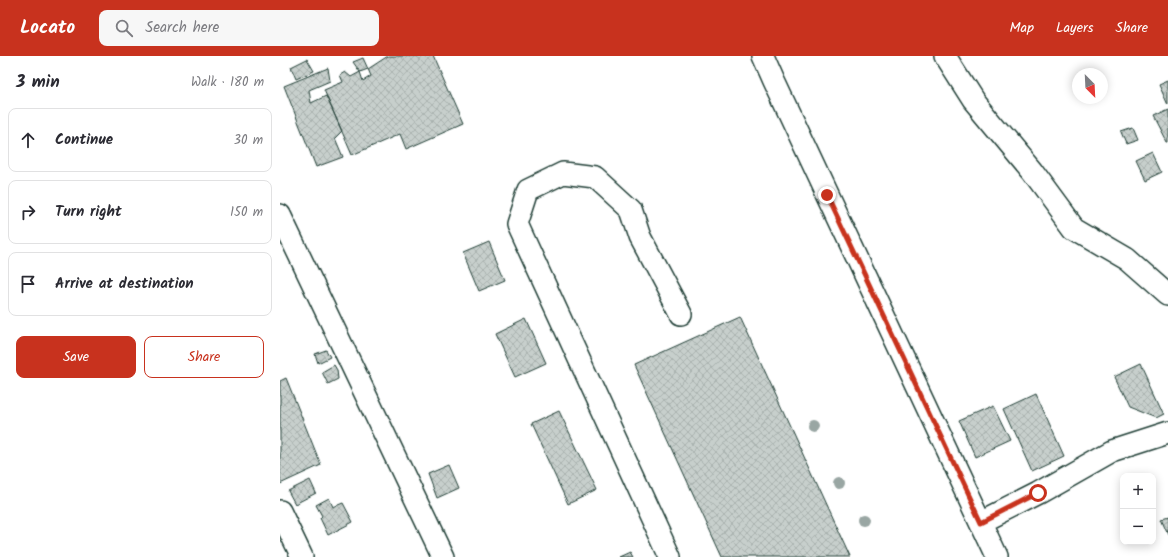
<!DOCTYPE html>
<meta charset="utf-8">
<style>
:root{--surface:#fff;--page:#f7f7f7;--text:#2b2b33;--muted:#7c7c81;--line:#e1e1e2;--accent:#c8321e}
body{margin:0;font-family:Kalam,sans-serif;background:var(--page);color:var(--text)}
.controls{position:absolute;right:12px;bottom:12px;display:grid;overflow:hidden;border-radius:8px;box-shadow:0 2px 10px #0003}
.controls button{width:36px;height:36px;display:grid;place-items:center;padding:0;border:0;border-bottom:1px solid var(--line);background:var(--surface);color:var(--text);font:20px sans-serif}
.compass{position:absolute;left:792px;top:12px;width:36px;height:36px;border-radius:50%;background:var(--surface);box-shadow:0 2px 10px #0003;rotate:156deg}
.stop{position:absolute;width:12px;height:12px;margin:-9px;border:3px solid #c8321e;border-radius:50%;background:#fff}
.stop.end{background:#c8321e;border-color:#fff;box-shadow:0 1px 4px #0008}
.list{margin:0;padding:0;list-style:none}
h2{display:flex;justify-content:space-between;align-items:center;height:52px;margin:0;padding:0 16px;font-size:17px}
h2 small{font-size:13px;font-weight:400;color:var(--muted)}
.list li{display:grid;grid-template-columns:26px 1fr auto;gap:12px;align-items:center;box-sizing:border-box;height:64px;margin:0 8px 8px;padding:0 8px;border:1px solid var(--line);border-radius:8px}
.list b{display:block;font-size:15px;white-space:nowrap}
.list em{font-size:13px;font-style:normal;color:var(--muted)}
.actions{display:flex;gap:8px;padding:12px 16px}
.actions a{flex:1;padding:9px 0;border:1px solid var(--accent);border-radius:8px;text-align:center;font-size:14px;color:var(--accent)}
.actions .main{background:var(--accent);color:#fff}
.icon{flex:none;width:22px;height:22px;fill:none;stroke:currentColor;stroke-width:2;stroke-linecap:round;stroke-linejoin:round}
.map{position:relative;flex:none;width:888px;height:501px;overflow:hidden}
header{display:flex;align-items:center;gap:24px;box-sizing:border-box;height:56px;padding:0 20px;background:var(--accent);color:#fff}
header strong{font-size:19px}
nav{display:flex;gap:22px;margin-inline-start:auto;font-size:14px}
.search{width:280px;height:36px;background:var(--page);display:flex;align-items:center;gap:10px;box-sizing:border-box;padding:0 14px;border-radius:8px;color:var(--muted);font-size:15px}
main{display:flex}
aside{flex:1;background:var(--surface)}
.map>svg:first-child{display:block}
.building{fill:url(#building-cross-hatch);stroke:#1f3d34}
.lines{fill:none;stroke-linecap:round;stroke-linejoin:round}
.minor-casing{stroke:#1f3d34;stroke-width:24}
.minor{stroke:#fff;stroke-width:21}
.tree{fill:#99a6a3}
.route{stroke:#c8321e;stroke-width:5}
</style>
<header>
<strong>Locato</strong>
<div class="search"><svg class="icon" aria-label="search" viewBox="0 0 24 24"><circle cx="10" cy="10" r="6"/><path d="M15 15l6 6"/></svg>Search here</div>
<nav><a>Map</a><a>Layers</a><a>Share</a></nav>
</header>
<main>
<aside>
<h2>3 min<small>Walk · 180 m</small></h2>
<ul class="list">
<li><svg class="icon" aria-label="ahead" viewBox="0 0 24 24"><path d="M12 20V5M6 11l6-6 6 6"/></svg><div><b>Continue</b></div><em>30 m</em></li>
<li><svg class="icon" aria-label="right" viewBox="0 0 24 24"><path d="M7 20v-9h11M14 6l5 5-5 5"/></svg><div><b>Turn right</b></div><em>150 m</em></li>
<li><svg class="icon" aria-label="arrive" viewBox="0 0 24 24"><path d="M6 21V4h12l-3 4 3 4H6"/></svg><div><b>Arrive at destination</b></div></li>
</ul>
<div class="actions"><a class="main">Save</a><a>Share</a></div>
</aside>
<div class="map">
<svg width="888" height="501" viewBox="0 0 888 501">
<defs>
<pattern id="building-cross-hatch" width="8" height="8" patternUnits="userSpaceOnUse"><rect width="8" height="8" fill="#c7cfcc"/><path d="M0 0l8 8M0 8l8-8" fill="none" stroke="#aab3b0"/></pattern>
</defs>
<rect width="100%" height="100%" fill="#fff"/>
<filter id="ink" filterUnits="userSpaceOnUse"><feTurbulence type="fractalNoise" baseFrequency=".025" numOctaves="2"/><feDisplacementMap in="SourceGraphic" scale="8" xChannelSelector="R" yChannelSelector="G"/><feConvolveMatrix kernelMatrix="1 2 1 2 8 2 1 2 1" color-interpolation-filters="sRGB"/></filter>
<g filter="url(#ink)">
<path class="building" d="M108,0H153L183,68L126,93L120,78L72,99L44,34L63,26L60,19L65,16L71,21L80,16L83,25L91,20L88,13Z
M83,2L88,13L80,16L73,6Z
M27,3L34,15L16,23L11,11Z
M48,12L50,25L29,34L31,47L46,40L62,75L55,82L63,101L36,111L4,30Z
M888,24V48L879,28Z
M888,53V87H887L873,60Z
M853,72L858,84L846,88L841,76Z
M873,97L882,116L865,124L856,105Z
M209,186L225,224L199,235L183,197Z
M460,261L570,501H442L354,309Z
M246,263L266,307L235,321L215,278Z
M46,294L50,301L38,307L35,298Z
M861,308L884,358L876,362L848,351L834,321Z
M54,309L57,314L58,323L48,328L42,316Z
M6,322L41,409L0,428V325Z
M756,338L784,400L752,415L724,353Z
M713,350L730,385L695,401L679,365Z
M279,355L317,434L288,448L251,368Z
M169,409L179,432L157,442L148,418Z
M30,424L36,437L15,448L8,435Z
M49,442L53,451L63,447L73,466L48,479L40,462L42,460L36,449Z
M888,461V479L881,463Z
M350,496L353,501H339Z"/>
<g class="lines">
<g class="minor-casing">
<path id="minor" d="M483,0L494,25L717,501
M665,0L693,44L752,115L794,172L847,203L888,239
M0,159L163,501
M0,455L22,501
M701,466L758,437L832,395L888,377
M390,501L237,168L248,134L283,117L315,121L351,154L360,181L401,258"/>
</g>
<use href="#minor" class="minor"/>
</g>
<g class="tree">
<circle cx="533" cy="370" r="6"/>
<circle cx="559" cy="427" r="6"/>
<circle cx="584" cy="464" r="6"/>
</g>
</g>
<g class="lines" filter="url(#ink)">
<path class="route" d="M547,139L701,466L758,437"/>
</g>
</svg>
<div class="controls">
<button>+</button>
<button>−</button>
</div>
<svg class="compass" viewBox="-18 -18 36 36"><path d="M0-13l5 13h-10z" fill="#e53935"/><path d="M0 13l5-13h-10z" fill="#7c7c81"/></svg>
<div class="stop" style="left:758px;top:437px"></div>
<div class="stop end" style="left:547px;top:139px"></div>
</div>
</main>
